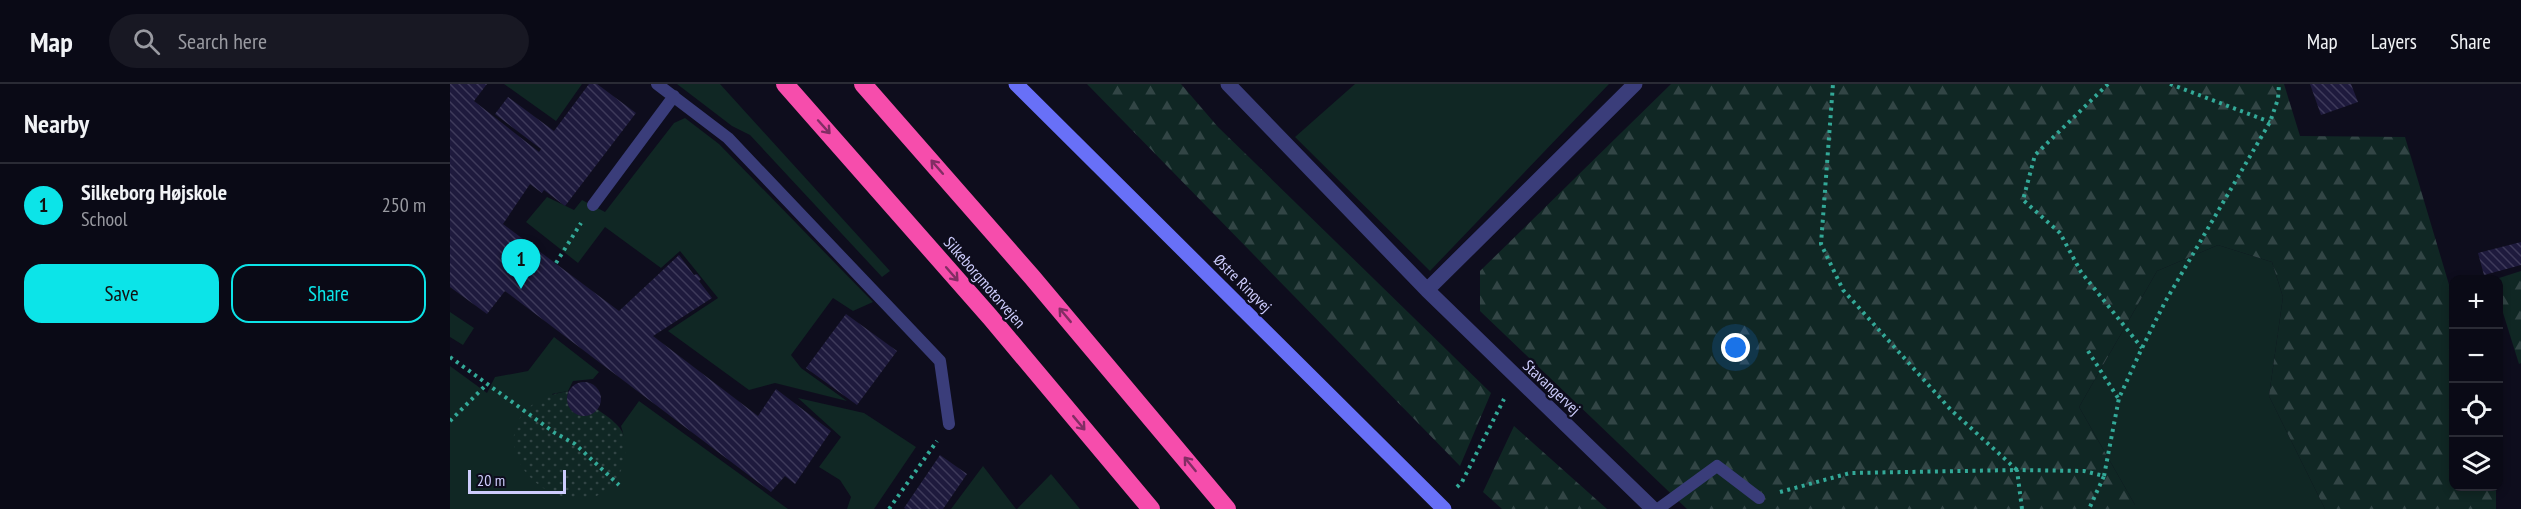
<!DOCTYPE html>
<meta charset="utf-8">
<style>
:root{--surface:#0a0a16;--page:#181823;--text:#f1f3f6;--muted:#999aa1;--line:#2a2b35;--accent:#0ce4e8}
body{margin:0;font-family:"PT Sans Narrow",sans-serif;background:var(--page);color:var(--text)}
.controls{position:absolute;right:18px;bottom:18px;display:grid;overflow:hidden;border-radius:12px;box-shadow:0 3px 9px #0003}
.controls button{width:54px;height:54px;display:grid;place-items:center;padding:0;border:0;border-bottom:2px solid var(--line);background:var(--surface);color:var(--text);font:30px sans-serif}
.scale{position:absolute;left:18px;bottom:15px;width:98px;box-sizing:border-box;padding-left:6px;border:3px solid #cdccfc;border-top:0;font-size:16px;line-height:21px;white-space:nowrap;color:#cdccfc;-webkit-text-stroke:4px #0e0d1d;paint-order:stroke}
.you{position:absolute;left:1286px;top:264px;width:21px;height:21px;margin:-15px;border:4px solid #fff;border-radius:50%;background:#1a73e8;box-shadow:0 0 0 9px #1a73e833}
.badge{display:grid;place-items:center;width:39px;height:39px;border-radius:50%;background:var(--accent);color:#111;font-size:20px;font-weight:700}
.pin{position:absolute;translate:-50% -50px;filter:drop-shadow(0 2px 3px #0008)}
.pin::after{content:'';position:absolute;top:32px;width:21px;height:18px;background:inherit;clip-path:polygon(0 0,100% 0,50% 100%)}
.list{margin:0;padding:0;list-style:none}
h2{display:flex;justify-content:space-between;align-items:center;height:78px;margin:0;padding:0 24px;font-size:26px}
h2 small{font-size:20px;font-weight:400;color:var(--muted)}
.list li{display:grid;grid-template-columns:39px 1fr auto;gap:18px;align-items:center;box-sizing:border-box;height:84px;padding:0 24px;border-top:2px solid var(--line)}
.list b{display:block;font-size:22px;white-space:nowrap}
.list p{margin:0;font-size:20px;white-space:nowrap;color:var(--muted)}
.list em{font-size:20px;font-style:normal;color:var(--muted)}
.actions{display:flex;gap:12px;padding:18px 24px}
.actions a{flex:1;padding:14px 0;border:2px solid var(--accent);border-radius:18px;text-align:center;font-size:21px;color:var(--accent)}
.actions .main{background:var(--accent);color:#111}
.icon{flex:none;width:33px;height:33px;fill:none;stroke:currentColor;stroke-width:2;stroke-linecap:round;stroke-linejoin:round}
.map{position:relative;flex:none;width:2071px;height:425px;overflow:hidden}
header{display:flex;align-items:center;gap:36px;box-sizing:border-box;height:84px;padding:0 30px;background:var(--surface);border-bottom:2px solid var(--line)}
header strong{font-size:28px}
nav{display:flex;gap:33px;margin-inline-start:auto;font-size:21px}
.search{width:420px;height:54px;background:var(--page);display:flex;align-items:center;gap:15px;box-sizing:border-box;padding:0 21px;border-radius:33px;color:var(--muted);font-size:22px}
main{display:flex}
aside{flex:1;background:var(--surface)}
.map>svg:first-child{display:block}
.grass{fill:#102724}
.forest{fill:url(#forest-firs)}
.garden{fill:url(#garden-dots)}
.building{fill:url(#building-back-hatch)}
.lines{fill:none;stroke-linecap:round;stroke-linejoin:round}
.path{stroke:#33a998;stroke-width:4;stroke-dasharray:3 4.5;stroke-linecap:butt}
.lane{stroke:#3a3d7a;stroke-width:12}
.street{stroke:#3a3d7a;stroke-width:15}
.secondary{stroke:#6870f7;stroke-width:15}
.highway{stroke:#f64dac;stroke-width:18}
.oneway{stroke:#822d64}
.labels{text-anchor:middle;stroke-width:5;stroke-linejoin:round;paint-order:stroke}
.street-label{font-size:16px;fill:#cdccfc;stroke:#0e0d1d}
</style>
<header>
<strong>Map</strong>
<div class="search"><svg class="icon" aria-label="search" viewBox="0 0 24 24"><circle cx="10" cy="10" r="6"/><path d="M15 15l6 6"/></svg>Search here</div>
<nav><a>Map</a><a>Layers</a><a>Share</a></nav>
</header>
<main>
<aside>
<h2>Nearby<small></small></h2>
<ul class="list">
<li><span class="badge">1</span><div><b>Silkeborg Højskole</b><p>School</p></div><em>250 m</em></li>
</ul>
<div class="actions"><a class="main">Save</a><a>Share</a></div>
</aside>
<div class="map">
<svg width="2071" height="425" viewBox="0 0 2071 425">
<defs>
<pattern id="forest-firs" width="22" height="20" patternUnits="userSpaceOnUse" patternTransform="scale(1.5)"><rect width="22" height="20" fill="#102724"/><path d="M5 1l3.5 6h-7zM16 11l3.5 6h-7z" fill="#324545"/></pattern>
<pattern id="garden-dots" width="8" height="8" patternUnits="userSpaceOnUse" patternTransform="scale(1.5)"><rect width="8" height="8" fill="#102724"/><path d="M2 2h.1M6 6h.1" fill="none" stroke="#324545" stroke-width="1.8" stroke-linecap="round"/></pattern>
<pattern id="building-back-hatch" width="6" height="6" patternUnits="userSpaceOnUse" patternTransform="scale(1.5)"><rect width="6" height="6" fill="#1e1a3d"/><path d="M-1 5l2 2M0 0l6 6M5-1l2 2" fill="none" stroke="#3e3a5a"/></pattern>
</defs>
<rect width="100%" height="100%" fill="#0e0d1d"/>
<path class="grass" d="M54,0H132L106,37Z
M227,0H270L440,187L432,193L300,51L282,42Z
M905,0H1159L980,187L845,53Z
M235,34L269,60L423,218L403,227L383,214L341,271L351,284L397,317L325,299L299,306L218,247L268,214L230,167L211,184L155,143L128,179L76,138L97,113L124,126L132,116L155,128L224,39Z
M1768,161L1822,178L1833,213L1819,312L1875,425H1685V421L1629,323L1707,187Z
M0,228L24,244L13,261L0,253Z
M104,253L149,288L143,295L123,297L118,307L102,310L165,397C175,377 178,364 171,342L189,317L338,425H0V282L37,309L45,293L78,287Z
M348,314L414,329L466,363L424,425H397L401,413L390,396L369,383L391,353Z
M533,382L566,425H501Z
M601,390L630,425H567Z"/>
<path class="forest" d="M637,0H731L768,43L1041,309L1010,382Z
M1221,0H1834L1850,52L1955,53L2003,214L2004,402L2046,403V425H1875L1819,312L1833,213L1822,178L1768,161L1707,187L1629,323L1685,421V425H1237L1030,227V187Z
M2071,187V279L2069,280L2049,216L2048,195H2046Z
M1064,342L1157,425H1052L1033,408Z"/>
<path class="garden" d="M118,307C115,330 129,336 147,325C169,341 180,347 174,377C171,393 158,407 143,414C67,425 23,323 118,307Z"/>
<path class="building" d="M0,0H37L24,17L89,68L91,65L45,30L58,13L104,47L139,0H147L186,29L115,122L94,106L92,109L80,100L53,140L169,227L229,171L244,191L247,190L251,195L249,197L262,214L203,252L308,332L326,305L381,347L345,400L335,392L321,408L55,207L37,230L0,203Z
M1860,0H1901L1908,18L1871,31Z
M2071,158V181L2034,191L2028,169Z
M396,230L447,267L407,321L356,284Z
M117 315a17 17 0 1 1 34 0a17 17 0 1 1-34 0Z
M490,371L517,390L493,425H456L454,424Z"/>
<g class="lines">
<path class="path" d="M1658,0L1585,71L1573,116L1610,149L1631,188L1692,264
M1720,0L1820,38
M106,179L131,139
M1638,267L1668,314
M0,273L105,349L125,360L169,401
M0,337L37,300
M1654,392L1669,314L1692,264L1715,218L1820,38L1828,15L1829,0
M1007,403L1012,398L1054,315
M1330,408L1400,389L1567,386L1501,326L1393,206L1371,160L1383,0
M439,425L487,357
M1572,425L1567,386L1634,387L1654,392L1639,425"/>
<path class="lane" d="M207,0L278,54L490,277L499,340
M143,121L224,12
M1208,425L1267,382L1309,414"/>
<path class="street" d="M778,0L977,206L1203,425
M977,206L1185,0"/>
<path class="secondary" d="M566,0L994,425"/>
<path class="highway" d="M335,0L540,233L701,425
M413,0L582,193L777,425"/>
</g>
<defs><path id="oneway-shaft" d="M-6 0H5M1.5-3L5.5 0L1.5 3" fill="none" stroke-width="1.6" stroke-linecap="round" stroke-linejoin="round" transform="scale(1.5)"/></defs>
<g class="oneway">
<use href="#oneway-shaft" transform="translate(374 43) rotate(48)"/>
<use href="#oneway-shaft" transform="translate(487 83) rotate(-131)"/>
<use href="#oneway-shaft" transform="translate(502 190) rotate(49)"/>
<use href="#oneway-shaft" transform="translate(615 231) rotate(-130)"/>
<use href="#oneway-shaft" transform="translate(629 339) rotate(50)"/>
<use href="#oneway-shaft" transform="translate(740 380) rotate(-129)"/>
</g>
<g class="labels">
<g class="street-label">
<text transform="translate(535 198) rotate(49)" y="6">Silkeborgmotorvejen</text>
<text transform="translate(793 199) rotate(45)" y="6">Østre Ringvej</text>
<text transform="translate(1102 303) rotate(43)" y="6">Stavangervej</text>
</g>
</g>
</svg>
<div class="controls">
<button>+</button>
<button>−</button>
<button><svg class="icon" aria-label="locate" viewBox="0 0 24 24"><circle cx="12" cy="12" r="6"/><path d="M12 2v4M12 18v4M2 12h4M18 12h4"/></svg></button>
<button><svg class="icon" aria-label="layers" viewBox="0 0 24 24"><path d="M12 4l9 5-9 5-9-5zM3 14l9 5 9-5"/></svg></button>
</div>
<div class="scale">20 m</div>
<div class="you"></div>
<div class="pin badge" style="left:71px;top:205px">1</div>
</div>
</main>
